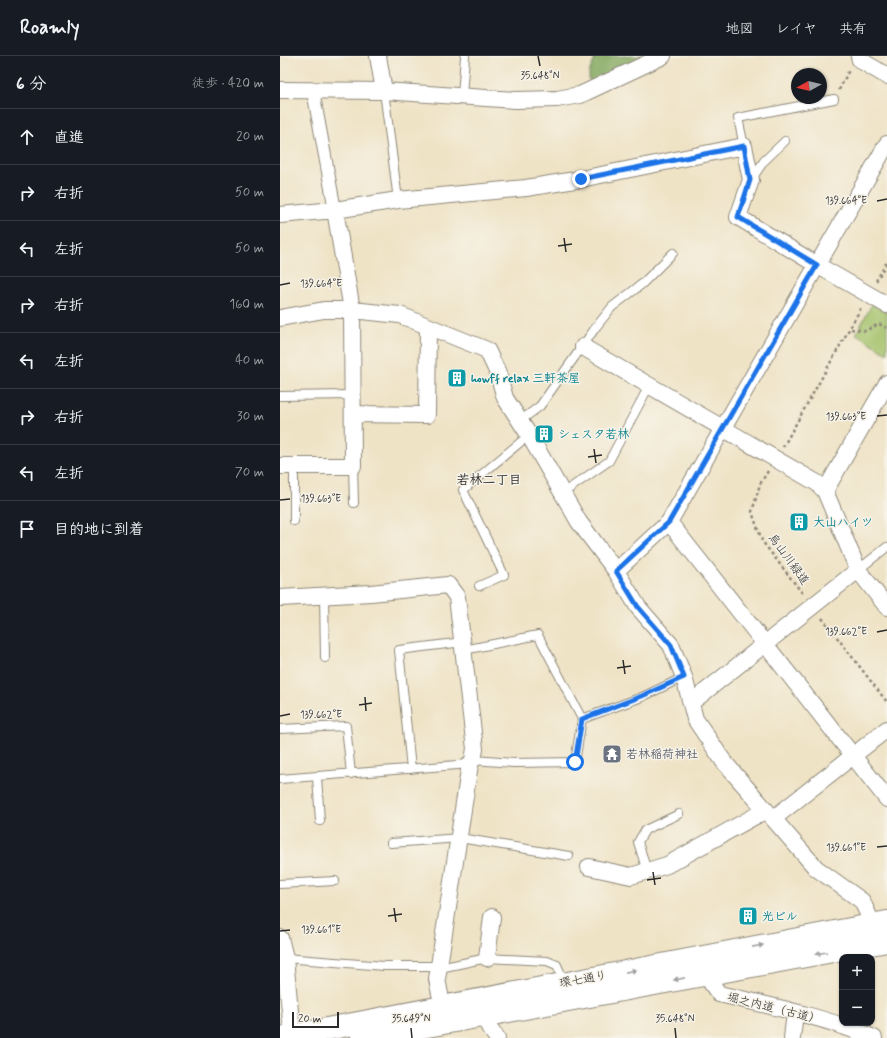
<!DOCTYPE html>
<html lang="ja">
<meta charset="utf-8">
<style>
:root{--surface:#171b24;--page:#242831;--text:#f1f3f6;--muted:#9ea1a6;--line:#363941}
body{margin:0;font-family:Mynerve,"Klee One",sans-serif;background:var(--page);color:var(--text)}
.controls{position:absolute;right:12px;bottom:12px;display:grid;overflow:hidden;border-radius:8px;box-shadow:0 1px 3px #0004}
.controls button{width:36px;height:36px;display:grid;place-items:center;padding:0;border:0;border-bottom:1px solid var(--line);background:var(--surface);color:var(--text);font:20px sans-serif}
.compass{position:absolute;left:511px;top:12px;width:36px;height:36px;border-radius:50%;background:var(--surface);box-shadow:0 1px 3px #0004;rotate:262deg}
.scale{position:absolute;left:12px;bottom:10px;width:47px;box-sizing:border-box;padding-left:4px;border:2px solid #2b2b2b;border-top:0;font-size:11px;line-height:14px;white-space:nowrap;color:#2b2b2b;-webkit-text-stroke:3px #f7f3e8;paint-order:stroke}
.stop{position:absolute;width:12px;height:12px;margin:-9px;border:3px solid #1a73e8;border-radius:50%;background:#fff}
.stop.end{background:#1a73e8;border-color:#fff;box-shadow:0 1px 4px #0008}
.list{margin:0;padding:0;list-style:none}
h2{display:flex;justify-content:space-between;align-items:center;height:52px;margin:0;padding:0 16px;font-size:17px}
h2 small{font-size:13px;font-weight:400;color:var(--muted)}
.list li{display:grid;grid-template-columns:26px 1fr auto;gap:12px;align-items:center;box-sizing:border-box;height:56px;padding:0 16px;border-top:1px solid var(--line)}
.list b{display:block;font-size:15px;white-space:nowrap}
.list em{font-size:13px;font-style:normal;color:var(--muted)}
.icon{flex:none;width:22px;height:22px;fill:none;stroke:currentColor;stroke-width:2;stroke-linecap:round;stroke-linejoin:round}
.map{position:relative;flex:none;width:607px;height:982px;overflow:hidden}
header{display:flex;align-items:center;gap:24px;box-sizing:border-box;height:56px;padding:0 20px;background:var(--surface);border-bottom:1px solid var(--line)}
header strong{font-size:19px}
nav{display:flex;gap:22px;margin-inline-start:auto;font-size:14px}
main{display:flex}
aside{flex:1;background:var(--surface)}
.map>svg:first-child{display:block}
.green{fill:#a3c169;stroke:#67764a}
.forest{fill:#82a75d;stroke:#566944}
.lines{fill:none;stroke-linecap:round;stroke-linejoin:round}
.service-casing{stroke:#8d8778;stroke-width:10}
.pedestrian-casing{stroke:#8d8778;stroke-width:14}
.minor-casing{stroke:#8d8778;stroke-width:18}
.primary-casing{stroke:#8d8778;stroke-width:24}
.path{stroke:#8d8778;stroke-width:2.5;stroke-dasharray:3 3;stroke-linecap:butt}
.service{stroke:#fff;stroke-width:8}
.pedestrian{stroke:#fff;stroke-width:12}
.minor{stroke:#fff;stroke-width:16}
.primary{stroke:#fff;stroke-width:22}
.oneway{fill:#a0a0a0}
.route{stroke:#1a73e8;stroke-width:5}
.ticks{fill:none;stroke:#2b2b2b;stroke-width:1.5}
.labels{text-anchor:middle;stroke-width:3;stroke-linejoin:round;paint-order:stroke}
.culture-label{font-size:12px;font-weight:bold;fill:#0d838f;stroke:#f7f3e8;text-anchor:start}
.street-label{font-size:12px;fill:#2b2b2b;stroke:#f7f3e8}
.worship-label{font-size:12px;font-weight:bold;fill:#5b616d;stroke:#f7f3e8;text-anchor:start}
.neighbourhood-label{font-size:13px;font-weight:bold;fill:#2b2b2b;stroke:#f7f3e8}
.ticks-label{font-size:10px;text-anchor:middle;fill:#2b2b2b;stroke:#f7f3e8;stroke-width:3;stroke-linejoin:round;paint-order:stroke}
</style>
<header>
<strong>Roamly</strong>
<nav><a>地図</a><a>レイヤ</a><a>共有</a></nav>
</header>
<main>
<aside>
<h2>6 分<small>徒歩 · 420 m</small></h2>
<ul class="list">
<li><svg class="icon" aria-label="ahead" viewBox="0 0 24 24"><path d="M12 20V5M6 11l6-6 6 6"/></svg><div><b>直進</b></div><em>20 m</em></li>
<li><svg class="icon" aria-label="right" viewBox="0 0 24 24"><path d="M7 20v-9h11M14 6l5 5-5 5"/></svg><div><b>右折</b></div><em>50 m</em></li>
<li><svg class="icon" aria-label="left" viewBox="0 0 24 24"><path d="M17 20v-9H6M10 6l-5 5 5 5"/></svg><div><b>左折</b></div><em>50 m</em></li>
<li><svg class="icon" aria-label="right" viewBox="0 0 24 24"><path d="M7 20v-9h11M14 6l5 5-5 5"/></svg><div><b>右折</b></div><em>160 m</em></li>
<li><svg class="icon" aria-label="left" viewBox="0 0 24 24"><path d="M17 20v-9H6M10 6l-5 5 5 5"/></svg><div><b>左折</b></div><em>40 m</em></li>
<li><svg class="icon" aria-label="right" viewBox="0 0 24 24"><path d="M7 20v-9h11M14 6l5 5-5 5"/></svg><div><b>右折</b></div><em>30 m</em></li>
<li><svg class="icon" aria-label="left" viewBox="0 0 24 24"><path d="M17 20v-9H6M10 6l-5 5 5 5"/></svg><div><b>左折</b></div><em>70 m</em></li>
<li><svg class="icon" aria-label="arrive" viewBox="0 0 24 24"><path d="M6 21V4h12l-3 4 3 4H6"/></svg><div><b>目的地に到着</b></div></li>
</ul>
</aside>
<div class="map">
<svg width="607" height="982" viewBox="0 0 607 982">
<rect width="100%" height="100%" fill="#f7f3e8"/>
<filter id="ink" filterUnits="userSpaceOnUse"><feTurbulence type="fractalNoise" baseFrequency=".025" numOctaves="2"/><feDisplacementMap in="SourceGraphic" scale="8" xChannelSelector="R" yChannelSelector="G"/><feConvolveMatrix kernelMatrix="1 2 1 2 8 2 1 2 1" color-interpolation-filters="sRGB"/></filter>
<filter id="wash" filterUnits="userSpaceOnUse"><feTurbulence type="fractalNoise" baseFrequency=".012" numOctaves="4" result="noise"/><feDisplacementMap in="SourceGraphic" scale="16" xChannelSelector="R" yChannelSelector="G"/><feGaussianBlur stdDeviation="0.9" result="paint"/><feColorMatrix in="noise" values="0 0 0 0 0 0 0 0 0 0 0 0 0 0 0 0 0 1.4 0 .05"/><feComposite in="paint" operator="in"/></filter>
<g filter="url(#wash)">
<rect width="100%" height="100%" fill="#efe3c6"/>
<path class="green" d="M592,248L607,257V297L576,278Z"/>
<path class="forest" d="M316,0H372L313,27L309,24V16Z"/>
</g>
<g filter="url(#ink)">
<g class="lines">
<g class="service-casing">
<path id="service" d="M104,35L118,144
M182,40L185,0
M464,90L458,62L554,43
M471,124L484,105L505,85
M0,340L73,339
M240,365L260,350L316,271L332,251L362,228L393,197
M14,410V465
M73,410L74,447
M283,437L329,405L369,330
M578,514L607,491
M199,530L224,519L183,434L249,379
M44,540L45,602
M184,594L258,579L302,663
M0,673L66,670L71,718
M131,713L119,594L183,586
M37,721L40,765
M0,723L190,708L193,704L234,707L295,706L302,663L362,641L404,621
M111,787L180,782L289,800
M367,815L358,786L365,774L399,758
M0,828L55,825
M5,902L104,910H153L160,912L207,902L267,905L277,909L285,927"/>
</g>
<g class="pedestrian-casing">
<path id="pedestrian" d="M33,35L55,154"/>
</g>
<g class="minor-casing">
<path id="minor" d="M98,0L104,35
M579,0L580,4L607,20
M0,34L104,35L236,44L277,43L300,39L383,0
M0,159L55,154L118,144L246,132L301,123L464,90L471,124L458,161L537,209L607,249
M0,262L44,254H72L120,259L207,294L218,317L225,342L249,379L299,466L336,515L358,551L391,589L404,621L415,663L444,706L536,812L582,845L593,869
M303,291L537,427L545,435L578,514L607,551
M74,358L147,359L148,271
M0,410H73L72,254L55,154
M545,435L607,327
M389,466L607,743
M336,515L389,466L607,88
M0,542L91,537L168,529L177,541L195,693L193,704
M412,646L578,514
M494,762L607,673
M309,811L351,820L387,809L486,754
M0,882L5,902L11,966
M207,902L212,861
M425,918L439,938C491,950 545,961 594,982
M160,938L157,923L190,708
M209,971L217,982
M512,982L515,957"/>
</g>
<g class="primary-casing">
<path id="primary" d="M0,982L607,866
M82,982L607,885"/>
</g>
<path class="path" d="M559,34L569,14
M596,225L607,206
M571,273L585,275L599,268L607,272
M503,391L581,252
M488,415L480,428L472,456L482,485L523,538
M542,562L607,646"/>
<use href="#service" class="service"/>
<use href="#pedestrian" class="pedestrian"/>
<use href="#minor" class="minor"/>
<use href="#primary" class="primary"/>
</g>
<defs><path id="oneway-solid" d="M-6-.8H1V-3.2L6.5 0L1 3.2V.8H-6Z"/></defs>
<g class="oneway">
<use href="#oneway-solid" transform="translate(478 890) rotate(-11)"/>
<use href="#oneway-solid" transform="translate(541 897) rotate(170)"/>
<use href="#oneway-solid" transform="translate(351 915) rotate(-11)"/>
<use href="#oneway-solid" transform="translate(399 923) rotate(169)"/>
</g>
</g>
<g class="lines" filter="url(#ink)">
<path class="route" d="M295,706L302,663L362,640L404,621L391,589L358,551L336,515L389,466L537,209L458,161L470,124L464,90L301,123"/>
</g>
<path class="ticks" d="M258,0L260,10M597,145L607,143M284,182L286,196M278,190L292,188M0,229L10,227M597,360L607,359M314,393L316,407M308,401L322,399M0,444L10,443M597,576L607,574M343,604L345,618M337,612L351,610M85,641L86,655M79,649L92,647M0,660L10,658M597,791L607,790M373,816L375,829M367,824L381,822M114,852L116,866M108,860L122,858M0,875L10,874M131,972L132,982M395,972L396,982"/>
<defs>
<g id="building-square" transform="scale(1)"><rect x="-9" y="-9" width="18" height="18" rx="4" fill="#0f9aa8" stroke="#f7f3e8"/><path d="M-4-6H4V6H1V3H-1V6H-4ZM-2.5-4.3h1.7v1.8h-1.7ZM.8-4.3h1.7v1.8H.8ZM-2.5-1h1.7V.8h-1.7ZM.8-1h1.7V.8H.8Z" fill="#fff"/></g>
<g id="temple-square" transform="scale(1)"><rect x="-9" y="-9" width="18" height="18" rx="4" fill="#6b7280" stroke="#f7f3e8"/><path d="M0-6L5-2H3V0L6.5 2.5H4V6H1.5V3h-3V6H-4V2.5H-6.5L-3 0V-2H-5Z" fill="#fff"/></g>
</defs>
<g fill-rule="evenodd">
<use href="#building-square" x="177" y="322"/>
<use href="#building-square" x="264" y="378"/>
<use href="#building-square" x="519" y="466"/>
<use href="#temple-square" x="332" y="698"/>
<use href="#building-square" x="468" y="860"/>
</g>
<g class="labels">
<g class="culture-label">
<text x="191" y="326">howff relax 三軒茶屋</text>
<text x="278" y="382">シェスタ若林</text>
<text x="533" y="470">大山ハイツ</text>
<text x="482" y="864">光ビル</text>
</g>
<g class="street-label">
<text transform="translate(509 503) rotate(54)" y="4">烏山川緑道</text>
<text transform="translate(303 923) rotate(-10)" y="4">環七通り</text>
<text transform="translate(494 952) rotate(14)" y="4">堀之内道（古道）</text>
</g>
<g class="worship-label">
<text x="346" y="702">若林稲荷神社</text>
</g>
<g class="neighbourhood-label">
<text x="209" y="428">若林二丁目</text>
</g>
</g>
<g class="ticks-label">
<text x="260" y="23">35.648°N</text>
<text x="566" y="148">139.664°E</text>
<text x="41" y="231">139.664°E</text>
<text x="566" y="364">139.663°E</text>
<text x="41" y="446">139.663°E</text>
<text x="566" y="579">139.662°E</text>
<text x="41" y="662">139.662°E</text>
<text x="566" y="795">139.661°E</text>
<text x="41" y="877">139.661°E</text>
<text x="131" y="966">35.649°N</text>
<text x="395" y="966">35.648°N</text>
</g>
</svg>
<div class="controls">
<button>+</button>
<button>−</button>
</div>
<svg class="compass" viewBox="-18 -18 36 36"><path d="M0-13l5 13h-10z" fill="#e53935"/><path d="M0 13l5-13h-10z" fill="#9ea1a6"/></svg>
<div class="scale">20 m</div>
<div class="stop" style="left:295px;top:706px"></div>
<div class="stop end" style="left:301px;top:123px"></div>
</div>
</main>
